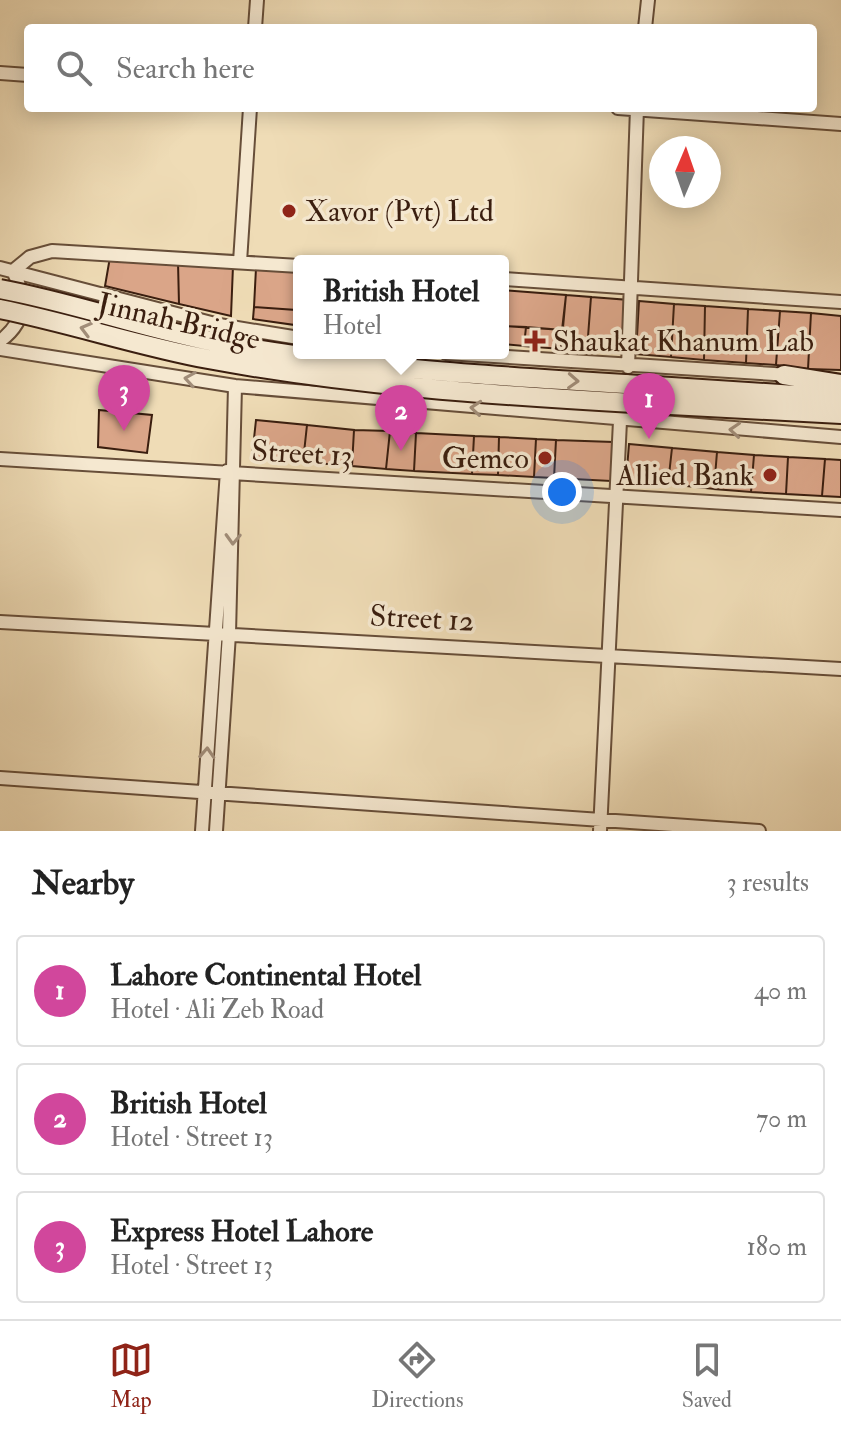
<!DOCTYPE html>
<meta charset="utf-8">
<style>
:root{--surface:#fff;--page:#f6f6f6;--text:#222;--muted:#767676;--line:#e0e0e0;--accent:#8f2418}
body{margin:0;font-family:"IM FELL Double Pica",serif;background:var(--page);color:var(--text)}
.compass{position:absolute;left:649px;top:136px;width:72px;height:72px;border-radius:50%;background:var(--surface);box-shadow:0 4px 20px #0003;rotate:2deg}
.you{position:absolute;left:562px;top:492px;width:28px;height:28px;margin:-20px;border:6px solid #fff;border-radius:50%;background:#1a73e8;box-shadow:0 0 0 12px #1a73e833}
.badge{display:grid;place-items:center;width:52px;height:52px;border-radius:50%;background:var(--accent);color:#fff;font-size:26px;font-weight:700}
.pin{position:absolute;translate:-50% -66px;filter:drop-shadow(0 2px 4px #0008)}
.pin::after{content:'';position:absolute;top:42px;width:28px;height:24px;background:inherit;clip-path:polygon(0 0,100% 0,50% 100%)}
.popup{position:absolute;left:293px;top:255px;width:216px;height:104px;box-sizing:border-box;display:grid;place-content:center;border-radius:8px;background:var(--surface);filter:drop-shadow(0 2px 6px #0005);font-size:26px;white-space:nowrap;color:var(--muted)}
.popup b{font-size:30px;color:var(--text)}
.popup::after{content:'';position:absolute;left:50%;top:100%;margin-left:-16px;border:16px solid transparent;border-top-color:var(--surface)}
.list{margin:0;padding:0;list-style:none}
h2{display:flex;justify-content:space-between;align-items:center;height:104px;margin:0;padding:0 32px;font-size:34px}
h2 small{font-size:26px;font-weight:400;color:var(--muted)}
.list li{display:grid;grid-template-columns:52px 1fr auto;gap:24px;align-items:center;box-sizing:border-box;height:112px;margin:0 16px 16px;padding:0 16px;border:2px solid var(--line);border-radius:8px}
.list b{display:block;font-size:30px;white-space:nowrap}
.list p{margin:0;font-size:26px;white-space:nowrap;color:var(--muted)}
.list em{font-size:26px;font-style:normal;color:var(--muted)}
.icon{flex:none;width:44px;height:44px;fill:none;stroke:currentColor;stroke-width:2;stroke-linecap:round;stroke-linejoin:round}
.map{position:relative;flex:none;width:841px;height:831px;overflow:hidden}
.search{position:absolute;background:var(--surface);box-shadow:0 4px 20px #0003;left:24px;right:24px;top:24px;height:88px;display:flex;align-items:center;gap:20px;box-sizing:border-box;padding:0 28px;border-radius:8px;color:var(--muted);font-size:30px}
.sheet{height:488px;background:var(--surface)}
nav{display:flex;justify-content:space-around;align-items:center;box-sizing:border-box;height:112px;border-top:2px solid var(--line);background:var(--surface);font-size:22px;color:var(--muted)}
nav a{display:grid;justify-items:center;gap:4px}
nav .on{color:var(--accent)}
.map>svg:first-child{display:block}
.building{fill:#daa588;stroke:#3a1e0f;stroke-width:2}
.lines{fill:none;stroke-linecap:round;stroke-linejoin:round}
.minor-casing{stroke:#674e39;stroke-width:16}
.secondary-casing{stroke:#3a1e0f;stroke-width:22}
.minor{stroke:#f5e8d0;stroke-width:12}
.secondary{stroke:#f5e8d0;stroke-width:18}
.secondary-bridge-casing{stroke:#3a1e0f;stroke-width:22;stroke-linecap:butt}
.secondary-bridge{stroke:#f5e8d0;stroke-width:18}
.oneway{stroke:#a18d79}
.poi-dot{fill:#8f2418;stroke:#f5e8d0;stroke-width:3}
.labels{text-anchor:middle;stroke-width:7;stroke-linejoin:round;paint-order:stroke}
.poi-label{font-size:30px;fill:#3a1e0f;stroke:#f5e8d0;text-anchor:start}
.street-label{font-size:30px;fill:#3a1e0f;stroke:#f5e8d0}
</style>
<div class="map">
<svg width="841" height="831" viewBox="0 0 841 831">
<rect width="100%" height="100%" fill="#efdcb6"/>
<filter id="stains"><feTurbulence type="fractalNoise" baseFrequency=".0025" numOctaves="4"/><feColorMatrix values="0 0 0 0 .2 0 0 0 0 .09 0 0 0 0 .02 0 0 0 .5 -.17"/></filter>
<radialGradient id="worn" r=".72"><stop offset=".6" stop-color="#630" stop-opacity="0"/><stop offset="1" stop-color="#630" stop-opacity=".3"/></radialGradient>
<path class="building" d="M110,257L178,262L179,304L105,286Z
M178,262L233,266L231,316L179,304Z
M256,268L297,272L296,310L254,307Z
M297,272H299V326L295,325Z
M503,290L566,295L562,330L503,326Z
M566,295L591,297L587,350L561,349Z
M591,297L629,300L626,354L587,350Z
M639,301L674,304L671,357L636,354Z
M674,304L705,306L704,360L671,357Z
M705,306L748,309L746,363L704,360Z
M254,307L296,310L295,325L253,319Z
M748,309L780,311L776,365L746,363Z
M780,311L811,313L808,369L776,365Z
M811,313L841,316V370L808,369Z
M503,326L526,327L524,346L503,344Z
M526,327L562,330L561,349L524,346Z
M99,410L152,415L147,453L98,447Z
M256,420L307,425L303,462L252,457Z
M307,425L354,430L352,466L303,462Z
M354,430L390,431L386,469L352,466Z
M390,431L416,433L414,471L386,469Z
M416,433L474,436L472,474L414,471Z
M474,436L499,437L498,475L472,474Z
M499,437L536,439L534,477L498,475Z
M536,439L556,440L554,478L534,477Z
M556,440L613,442L611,481L554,478Z
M629,444L672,448L668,484L626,481Z
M672,448L717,452L714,489L668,484Z
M717,452L754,455L751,492L714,489Z
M754,455L788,457L786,494L751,492Z
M788,457L825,459L822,496L786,494Z
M825,459L841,460V497L822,496Z"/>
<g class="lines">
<g class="minor-casing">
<path id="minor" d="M255,28L257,0
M645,28L648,0
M0,73L28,75
M618,108L841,124
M240,262L250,108
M0,268L219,325L299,338
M13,271L30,257L52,251L299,266
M503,279L841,302
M0,341C26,322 27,298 13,271
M0,349L235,386L841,437
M446,353L790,375
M628,367L637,108
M0,459L841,510
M0,622L841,669
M0,778L759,831
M202,831L227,471
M216,831L229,634L235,386
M600,831L620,421"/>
</g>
<g class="secondary-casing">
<path id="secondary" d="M784,375L841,384
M625,384L841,398
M633,403L841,414"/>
</g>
<use href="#minor" class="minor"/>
<use href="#secondary" class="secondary"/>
<g class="secondary-bridge-casing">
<path id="secondary-bridge" d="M0,289C76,303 149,330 225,344C358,368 491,376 625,384
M0,309C70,323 138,346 208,359C348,385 491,395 633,403"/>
</g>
<use href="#secondary-bridge" class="secondary-bridge"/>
</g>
<defs><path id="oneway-chevron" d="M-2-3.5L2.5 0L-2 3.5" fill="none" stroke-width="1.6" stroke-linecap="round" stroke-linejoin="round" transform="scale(2)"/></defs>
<g class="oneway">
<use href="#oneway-chevron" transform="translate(86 329) rotate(-165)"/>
<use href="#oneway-chevron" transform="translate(190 379) rotate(-171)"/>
<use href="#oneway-chevron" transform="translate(573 381) rotate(3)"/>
<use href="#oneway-chevron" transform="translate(476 408) rotate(-175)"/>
<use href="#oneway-chevron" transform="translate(735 430) rotate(-176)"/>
<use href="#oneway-chevron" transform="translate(233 539) rotate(92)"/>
<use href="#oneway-chevron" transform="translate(207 753) rotate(-87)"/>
</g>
<g class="poi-dot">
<circle cx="289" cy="211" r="8"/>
<path d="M531 329h8v8h8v8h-8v8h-8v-8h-8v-8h8z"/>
<circle cx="545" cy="458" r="8"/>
<circle cx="770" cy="475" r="8"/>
</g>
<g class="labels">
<g class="poi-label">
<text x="305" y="221">Xavor (Pvt) Ltd</text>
<text x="553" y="351">Shaukat Khanum Lab</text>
<text x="529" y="468" text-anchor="end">Gemco</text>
<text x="754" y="485" text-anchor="end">Allied Bank</text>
</g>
<g class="street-label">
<text transform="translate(179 321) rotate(13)" y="10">Jinnah Bridge</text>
<text transform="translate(302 453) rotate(3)" y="10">Street 13</text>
<text transform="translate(422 618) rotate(3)" y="10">Street 12</text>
</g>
</g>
<rect width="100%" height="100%" filter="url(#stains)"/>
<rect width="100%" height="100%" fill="url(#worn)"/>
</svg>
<svg class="compass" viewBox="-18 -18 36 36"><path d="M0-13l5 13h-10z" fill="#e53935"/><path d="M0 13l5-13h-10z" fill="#767676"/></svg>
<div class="you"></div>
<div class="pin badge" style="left:649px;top:439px;background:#d1479c">1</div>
<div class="pin badge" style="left:401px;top:451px;background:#d1479c">2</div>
<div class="popup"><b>British Hotel</b>Hotel</div>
<div class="pin badge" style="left:124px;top:431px;background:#d1479c">3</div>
<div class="search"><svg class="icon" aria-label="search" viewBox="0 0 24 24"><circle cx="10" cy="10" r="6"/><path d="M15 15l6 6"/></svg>Search here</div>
</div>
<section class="sheet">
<h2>Nearby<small>3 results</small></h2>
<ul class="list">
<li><span class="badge" style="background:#d1479c">1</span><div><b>Lahore Continental Hotel</b><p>Hotel · Ali Zeb Road</p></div><em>40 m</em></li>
<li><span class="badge" style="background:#d1479c">2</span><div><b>British Hotel</b><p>Hotel · Street 13</p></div><em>70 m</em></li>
<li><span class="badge" style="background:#d1479c">3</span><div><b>Express Hotel Lahore</b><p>Hotel · Street 13</p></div><em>180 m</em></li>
</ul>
</section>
<nav>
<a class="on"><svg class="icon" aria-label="map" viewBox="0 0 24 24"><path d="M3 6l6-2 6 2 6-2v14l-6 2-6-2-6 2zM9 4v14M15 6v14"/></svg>Map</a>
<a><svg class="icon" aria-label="directions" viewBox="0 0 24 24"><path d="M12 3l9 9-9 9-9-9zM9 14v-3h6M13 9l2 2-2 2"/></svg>Directions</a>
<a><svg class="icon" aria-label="saved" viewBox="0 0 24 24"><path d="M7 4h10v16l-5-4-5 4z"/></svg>Saved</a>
</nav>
